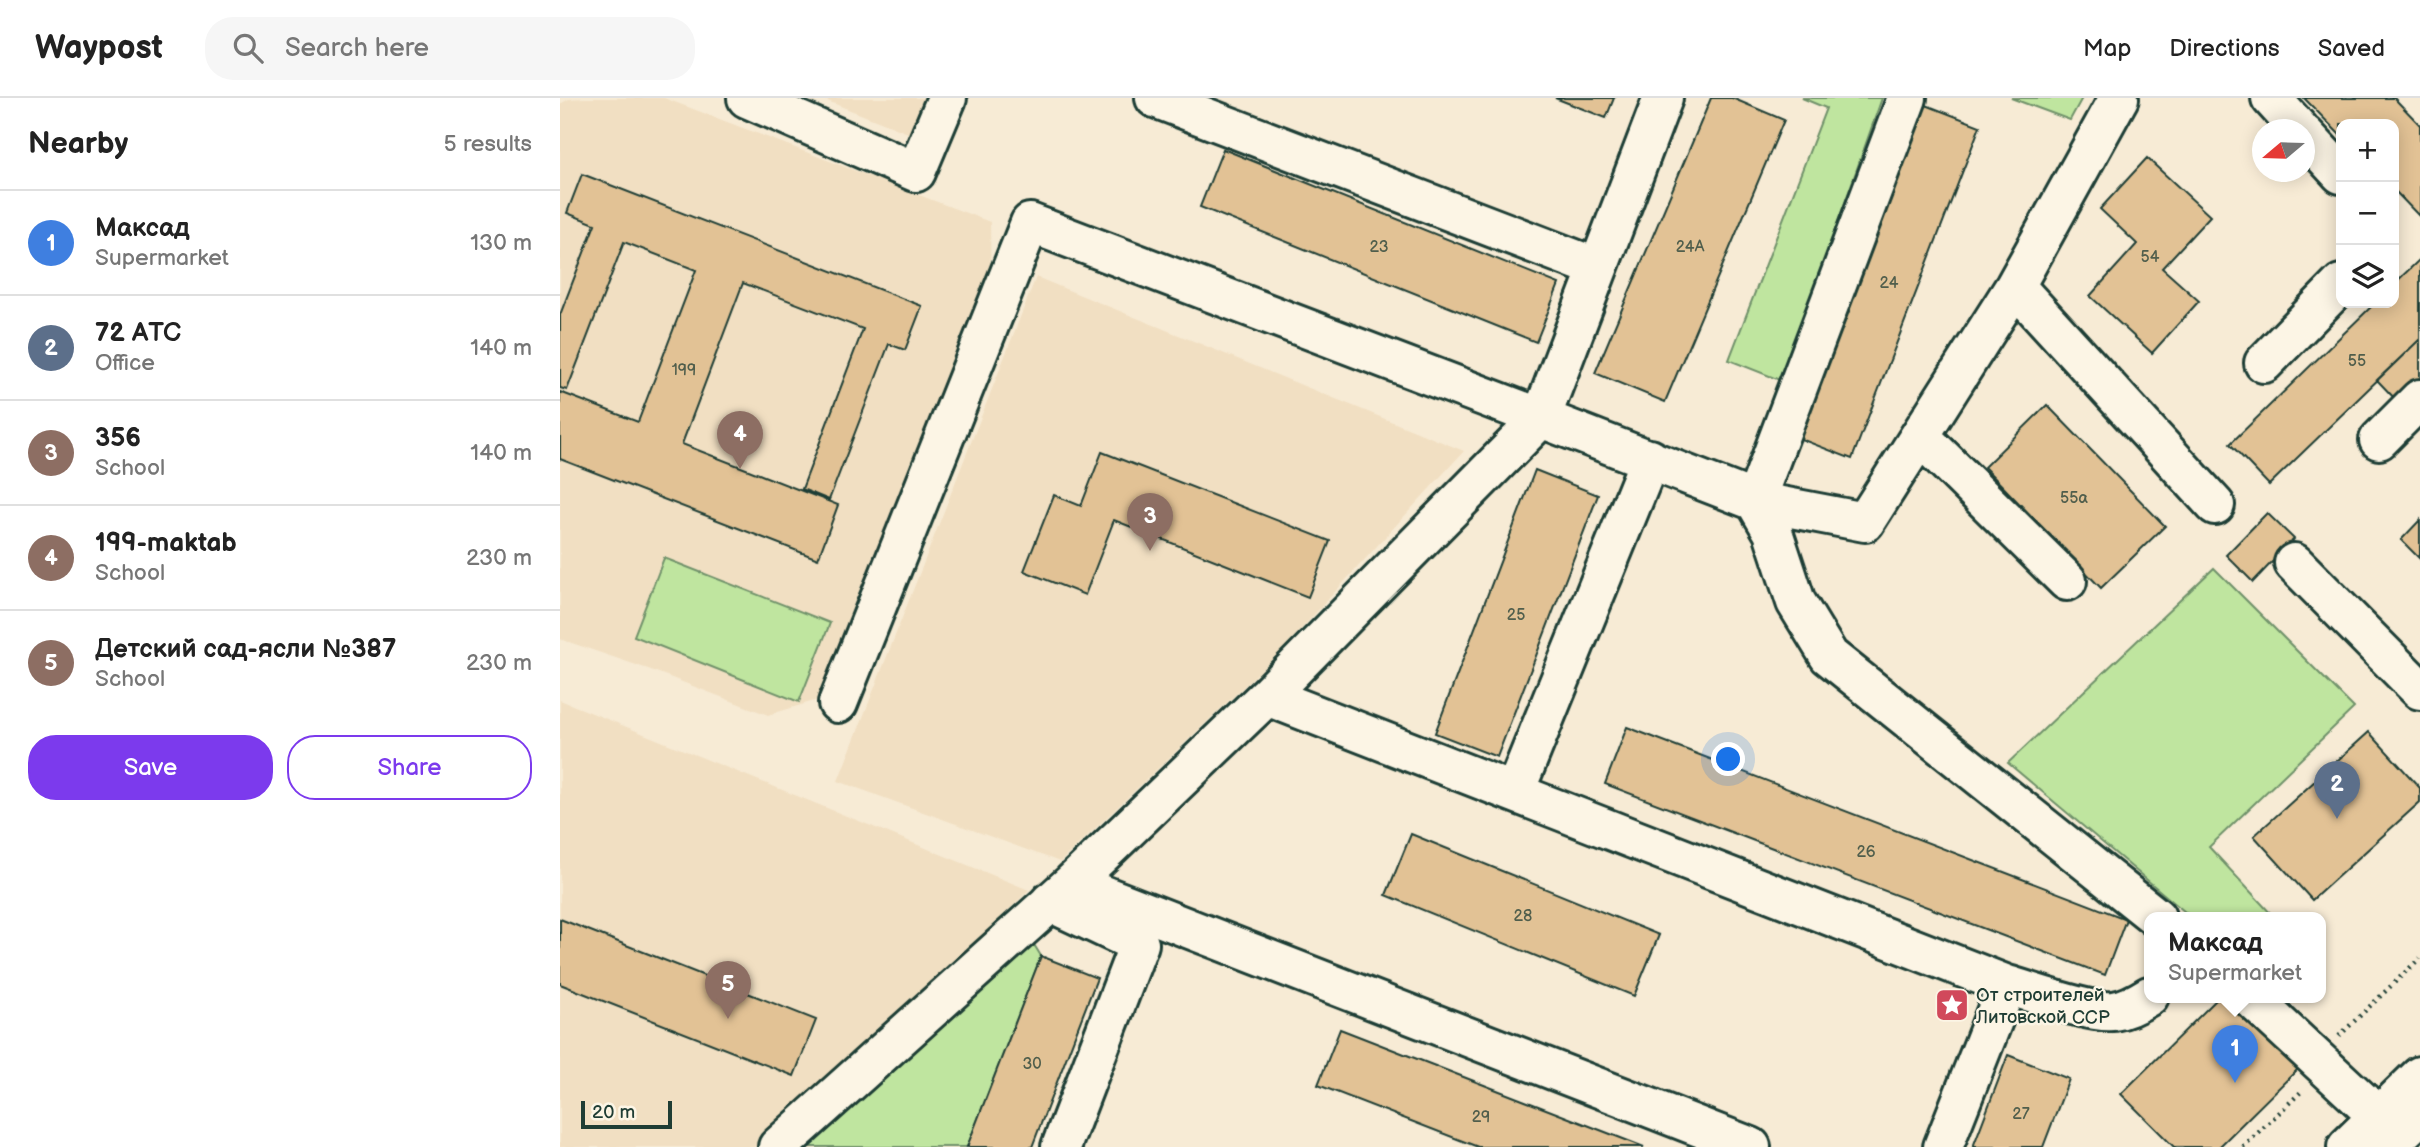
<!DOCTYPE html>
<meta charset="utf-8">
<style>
:root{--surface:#fff;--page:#f6f6f6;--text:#222;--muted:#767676;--line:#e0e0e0;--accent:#7c3aed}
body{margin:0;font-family:"Balsamiq Sans",sans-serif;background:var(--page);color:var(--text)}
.controls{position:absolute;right:21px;top:21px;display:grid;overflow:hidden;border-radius:14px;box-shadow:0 4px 18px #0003}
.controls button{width:63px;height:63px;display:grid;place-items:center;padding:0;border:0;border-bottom:2px solid var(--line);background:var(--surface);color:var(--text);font:35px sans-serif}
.compass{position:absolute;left:1692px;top:21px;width:63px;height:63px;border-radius:50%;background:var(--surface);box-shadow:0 4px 18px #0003;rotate:251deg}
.scale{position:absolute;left:21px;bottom:18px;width:91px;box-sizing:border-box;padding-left:7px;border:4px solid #1f3d34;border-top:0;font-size:19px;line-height:24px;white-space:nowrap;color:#1f3d34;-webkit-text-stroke:5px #fcf5e5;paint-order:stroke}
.you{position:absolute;left:1169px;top:662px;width:24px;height:24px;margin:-18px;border:5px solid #fff;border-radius:50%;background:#1a73e8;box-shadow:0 0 0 10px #1a73e833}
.badge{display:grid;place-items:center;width:46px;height:46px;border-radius:50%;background:var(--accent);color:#fff;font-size:23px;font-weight:700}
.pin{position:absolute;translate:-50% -58px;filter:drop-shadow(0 2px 4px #0008)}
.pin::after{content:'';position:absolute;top:37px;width:24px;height:21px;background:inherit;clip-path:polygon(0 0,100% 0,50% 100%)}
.popup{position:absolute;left:1584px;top:814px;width:182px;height:91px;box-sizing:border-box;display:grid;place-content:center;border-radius:14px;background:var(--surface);filter:drop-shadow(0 2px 5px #0005);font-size:23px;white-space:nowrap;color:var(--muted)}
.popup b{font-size:26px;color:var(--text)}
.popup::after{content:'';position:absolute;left:50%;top:100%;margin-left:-14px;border:14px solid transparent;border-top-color:var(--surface)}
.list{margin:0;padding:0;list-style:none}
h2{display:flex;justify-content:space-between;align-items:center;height:91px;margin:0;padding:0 28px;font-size:30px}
h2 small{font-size:23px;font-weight:400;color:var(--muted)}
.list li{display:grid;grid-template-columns:46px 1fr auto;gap:21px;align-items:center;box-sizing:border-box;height:105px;padding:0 28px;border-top:2px solid var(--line)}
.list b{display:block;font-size:26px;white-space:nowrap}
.list p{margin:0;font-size:23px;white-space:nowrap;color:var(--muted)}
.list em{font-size:23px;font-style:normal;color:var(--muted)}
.actions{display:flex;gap:14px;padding:21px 28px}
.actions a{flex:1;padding:16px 0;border:2px solid var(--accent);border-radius:28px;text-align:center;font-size:24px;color:var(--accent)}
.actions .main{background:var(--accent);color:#fff}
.icon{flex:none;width:38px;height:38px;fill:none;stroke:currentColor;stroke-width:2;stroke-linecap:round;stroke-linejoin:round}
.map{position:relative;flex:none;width:1860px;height:1049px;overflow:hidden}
header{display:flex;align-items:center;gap:42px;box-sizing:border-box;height:98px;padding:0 35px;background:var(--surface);border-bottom:2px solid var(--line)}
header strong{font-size:33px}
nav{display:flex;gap:38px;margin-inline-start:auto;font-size:24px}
.search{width:490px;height:63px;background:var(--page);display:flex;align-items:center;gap:18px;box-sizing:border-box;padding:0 24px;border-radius:28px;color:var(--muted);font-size:26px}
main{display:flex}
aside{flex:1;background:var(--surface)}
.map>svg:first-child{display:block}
.built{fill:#f1dfc2}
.green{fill:#bfe59f;stroke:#6f916a;stroke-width:2}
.building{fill:#e2c295;stroke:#1f3d34;stroke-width:2}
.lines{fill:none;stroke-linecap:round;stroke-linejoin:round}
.minor-casing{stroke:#1f3d34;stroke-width:44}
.major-casing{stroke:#1f3d34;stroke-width:44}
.path{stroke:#1f3d34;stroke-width:4.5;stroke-dasharray:2 5;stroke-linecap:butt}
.minor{stroke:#fcf5e5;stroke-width:38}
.major{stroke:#fcf5e5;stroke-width:38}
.labels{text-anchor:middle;stroke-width:5;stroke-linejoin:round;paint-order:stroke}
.number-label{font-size:16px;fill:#505e4c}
.poi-label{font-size:19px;fill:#1f3d34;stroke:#fcf5e5;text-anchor:start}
</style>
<header>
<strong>Waypost</strong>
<div class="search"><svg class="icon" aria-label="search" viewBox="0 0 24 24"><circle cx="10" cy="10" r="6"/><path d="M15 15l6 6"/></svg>Search here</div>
<nav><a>Map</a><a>Directions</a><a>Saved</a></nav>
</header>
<main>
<aside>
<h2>Nearby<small>5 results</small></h2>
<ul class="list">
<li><span class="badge" style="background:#3f7fe0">1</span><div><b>Максад</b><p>Supermarket</p></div><em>130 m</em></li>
<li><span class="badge" style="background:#5c6f8a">2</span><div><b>72 АТС</b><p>Office</p></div><em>140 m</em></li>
<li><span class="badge" style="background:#8d6e63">3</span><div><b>356</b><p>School</p></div><em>140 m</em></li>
<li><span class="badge" style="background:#8d6e63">4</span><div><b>199-maktab</b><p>School</p></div><em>230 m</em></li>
<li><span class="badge" style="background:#8d6e63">5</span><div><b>Детский сад-ясли №387</b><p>School</p></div><em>230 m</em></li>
</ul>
<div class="actions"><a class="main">Save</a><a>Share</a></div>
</aside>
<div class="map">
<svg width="1860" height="1049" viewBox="0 0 1860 1049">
<rect width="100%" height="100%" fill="#f7ebd5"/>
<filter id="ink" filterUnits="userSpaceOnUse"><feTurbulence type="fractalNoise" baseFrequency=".0143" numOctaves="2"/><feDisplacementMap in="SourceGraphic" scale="14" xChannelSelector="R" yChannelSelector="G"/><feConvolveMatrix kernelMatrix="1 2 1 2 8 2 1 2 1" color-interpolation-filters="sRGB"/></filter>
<g filter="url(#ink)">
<path class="built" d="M24,0H104L430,124L431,200L264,600L208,617L91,572L0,541V6L9,1Z
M260,0H368L353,37Z
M476,179L904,353L721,553L500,764L278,683Z
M0,602L469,792L205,1049H0Z"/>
<path class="green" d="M1242,0H1322L1222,283L1169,262L1266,10Z
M1451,0H1522L1510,22Z
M104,460L270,525L239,604L74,538Z
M1654,470L1794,610L1649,749L1714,819H1631L1448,665Z
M468,837L481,858L407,1049H248Z"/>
<path class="building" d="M995,0H1054L1046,20Z
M1151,0H1172L1224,22L1105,304L1035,275Z
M1744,0H1834L1860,27V119L1834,92V26H1781V38Z
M1366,7L1420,28L1292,361L1238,340Z
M663,51L999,186L976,244L640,109Z
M1587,60L1650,118L1602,170L1639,203L1592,255L1530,198L1577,146L1540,111Z
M22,76L362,208L345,252L329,246L269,402L242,391L303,231L183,185L122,346L278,407L258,461L0,361V294L78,324L136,172L64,144L7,292L0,290V217L35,126L7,115Z
M1860,161V241L1709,387L1670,346L1815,205H1834V186Z
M1860,241V283L1838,304L1817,282Z
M1487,307L1605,428L1541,490L1424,369Z
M542,354L770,443L748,499L554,422L525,497L464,473L494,397L521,408Z
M975,372L1038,397L937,659L875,635Z
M1707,415L1734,441L1693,484L1666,457Z
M1860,422V461L1841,442Z
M1067,629L1566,821L1545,877L1045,686Z
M1809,634L1860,690V704L1752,802L1694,738Z
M851,736L1099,837L1074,898L826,797Z
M0,821L256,922L234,978L0,886Z
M481,858L537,880L472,1049H407Z
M1659,899H1669L1739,970L1659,1049H1614L1561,996Z
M780,931L1084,1049H918L758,987Z
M1448,957L1509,981L1483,1049H1413Z"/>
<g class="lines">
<g class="minor-casing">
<path id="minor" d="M187,0L356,74L387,0
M595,0L1038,170
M1103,0L981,320L1195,403L1305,424L1455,188L1559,0
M1347,0L1195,403L1213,434L1236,504L1269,558L1596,819
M1711,0L1740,32
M1744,36L1781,76
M1455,188L1655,407
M1704,265L1781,186
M1360,338L1507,483
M1819,342L1860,301
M1734,465L1860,592
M707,598L1447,887C1472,894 1530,916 1554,913C1567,911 1578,905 1589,898
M955,693L1090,361
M512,785L1191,1049
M490,804L579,846L501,1049
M1690,899L1819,1019
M218,1049L512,785L707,598L981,320L470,125L278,605
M1383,1049L1447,887"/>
</g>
<g class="major-casing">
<path id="major" d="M1787,1049L1860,978
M1826,1049L1860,1017"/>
</g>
<path class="path" d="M1779,938L1860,860
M1683,1049L1743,992"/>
<use href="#minor" class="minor"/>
<use href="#major" class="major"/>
</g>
</g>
<defs>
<g id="sight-square" transform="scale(1.75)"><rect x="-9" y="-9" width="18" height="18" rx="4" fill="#d1495b" stroke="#fcf5e5"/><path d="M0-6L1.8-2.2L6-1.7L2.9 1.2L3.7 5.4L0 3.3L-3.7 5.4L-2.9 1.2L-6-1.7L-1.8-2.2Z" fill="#fff"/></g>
</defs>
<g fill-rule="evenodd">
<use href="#sight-square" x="1392" y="907"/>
</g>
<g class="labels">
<g class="number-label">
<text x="819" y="154">23</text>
<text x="1130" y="154">24А</text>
<text x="1590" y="164">54</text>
<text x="1329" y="190">24</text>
<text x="1797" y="268">55</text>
<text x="124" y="277">199</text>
<text x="1514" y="405">55а</text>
<text x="956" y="522">25</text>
<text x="1306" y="759">26</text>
<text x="963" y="823">28</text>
<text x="472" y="971">30</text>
<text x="1461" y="1021">27</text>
<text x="921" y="1024">29</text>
</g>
<g class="poi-label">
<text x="1416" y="903">От строителей<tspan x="1416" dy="22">Литовской ССР</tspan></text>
</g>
</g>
</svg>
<div class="controls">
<button>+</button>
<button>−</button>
<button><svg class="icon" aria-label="layers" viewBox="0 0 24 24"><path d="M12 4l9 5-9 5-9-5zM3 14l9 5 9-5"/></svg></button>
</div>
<svg class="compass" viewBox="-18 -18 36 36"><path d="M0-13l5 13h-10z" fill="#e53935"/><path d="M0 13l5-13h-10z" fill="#767676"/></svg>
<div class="scale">20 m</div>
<div class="you"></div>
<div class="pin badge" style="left:1675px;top:985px;background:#3f7fe0">1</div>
<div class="popup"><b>Максад</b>Supermarket</div>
<div class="pin badge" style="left:1777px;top:721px;background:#5c6f8a">2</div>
<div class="pin badge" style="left:590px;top:453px;background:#8d6e63">3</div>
<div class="pin badge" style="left:180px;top:371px;background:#8d6e63">4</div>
<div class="pin badge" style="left:168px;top:921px;background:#8d6e63">5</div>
</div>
</main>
